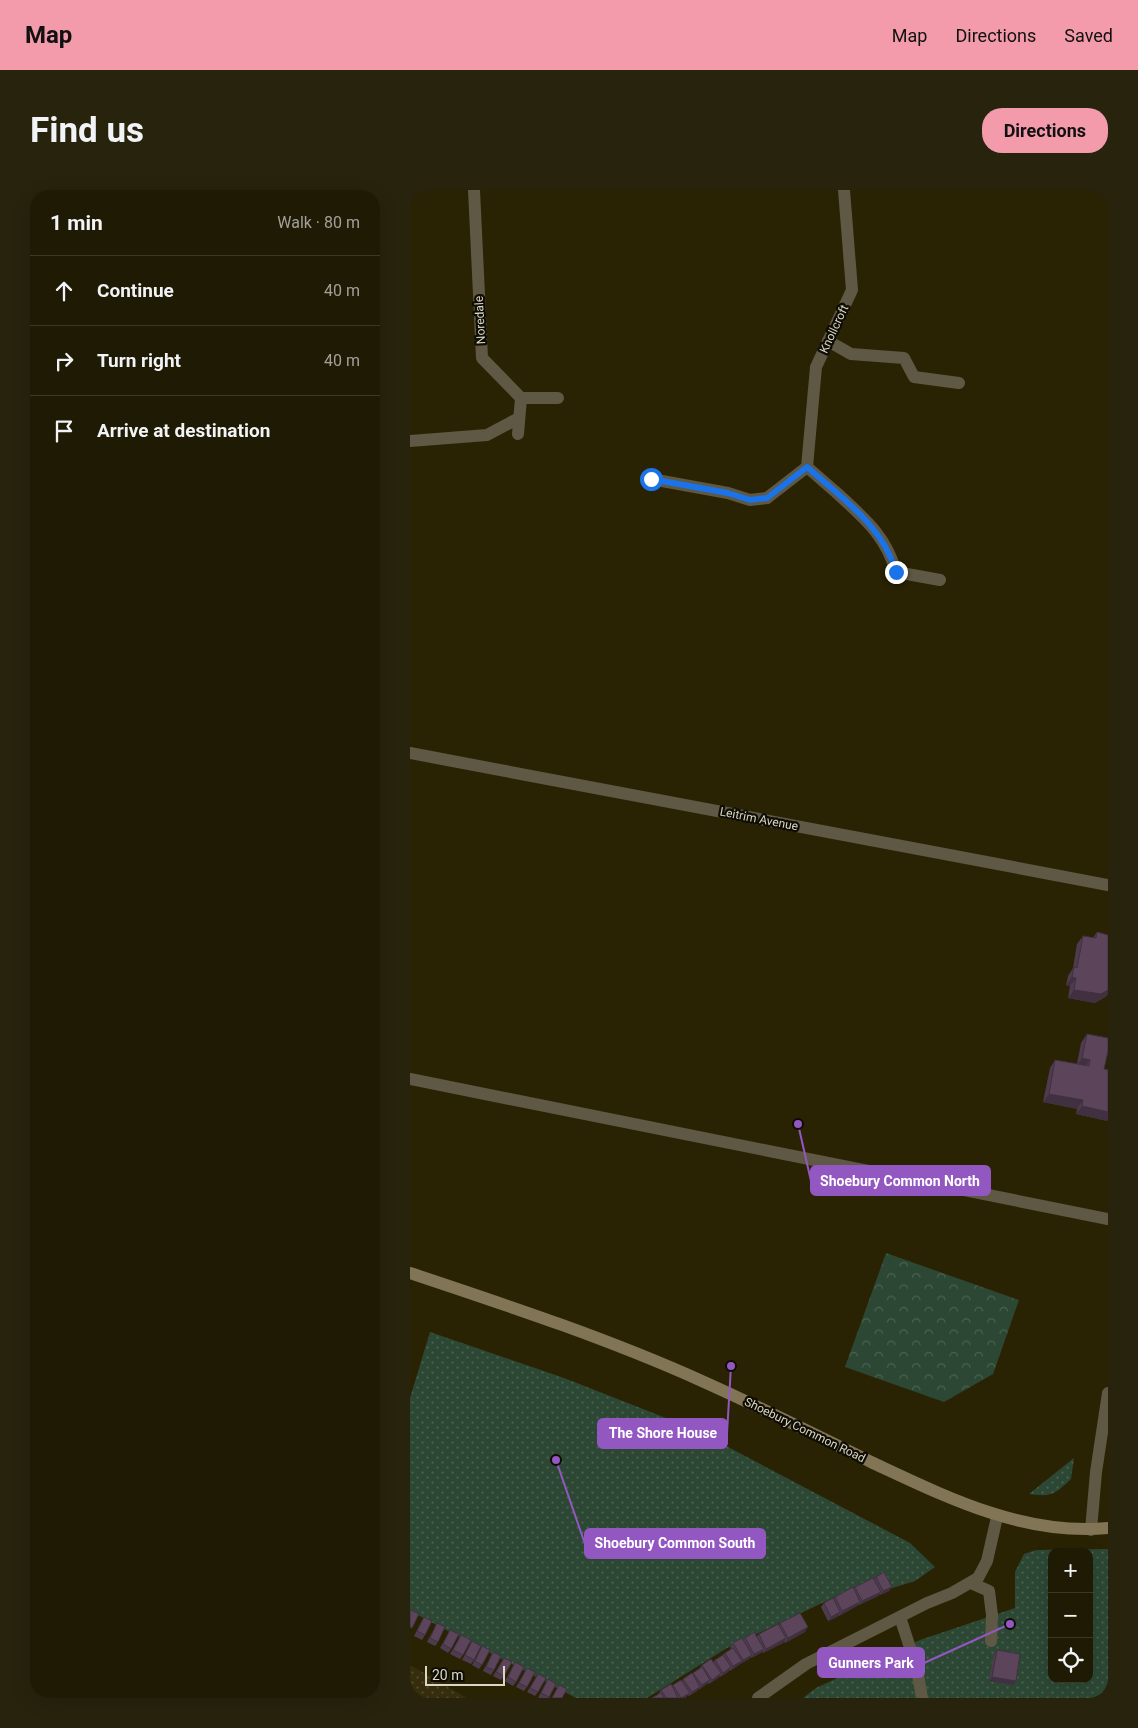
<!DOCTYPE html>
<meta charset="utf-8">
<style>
:root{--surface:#1f1a03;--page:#27230d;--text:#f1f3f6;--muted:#a1a19a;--line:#3c3825;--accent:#f39aab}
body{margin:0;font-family:Roboto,sans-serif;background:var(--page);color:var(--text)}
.controls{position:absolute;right:15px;bottom:15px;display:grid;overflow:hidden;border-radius:10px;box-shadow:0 5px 20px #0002}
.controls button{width:45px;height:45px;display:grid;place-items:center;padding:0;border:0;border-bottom:1px solid var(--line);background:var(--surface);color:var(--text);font:25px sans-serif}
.scale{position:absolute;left:15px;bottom:12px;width:80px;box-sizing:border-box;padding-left:5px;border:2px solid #dad7c6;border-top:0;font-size:14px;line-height:18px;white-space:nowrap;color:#dad7c6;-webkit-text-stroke:4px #0f0c03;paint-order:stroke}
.stop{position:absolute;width:15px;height:15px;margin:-11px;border:4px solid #1a73e8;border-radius:50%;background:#fff}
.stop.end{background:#1a73e8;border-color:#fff;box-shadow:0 1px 5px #0008}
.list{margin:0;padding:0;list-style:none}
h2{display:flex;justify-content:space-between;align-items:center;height:65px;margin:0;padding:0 20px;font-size:21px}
h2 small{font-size:16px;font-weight:400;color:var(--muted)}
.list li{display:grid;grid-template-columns:32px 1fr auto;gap:15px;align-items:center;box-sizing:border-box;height:70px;padding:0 20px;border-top:1px solid var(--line)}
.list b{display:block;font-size:19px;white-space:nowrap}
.list em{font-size:16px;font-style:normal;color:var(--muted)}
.icon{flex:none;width:28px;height:28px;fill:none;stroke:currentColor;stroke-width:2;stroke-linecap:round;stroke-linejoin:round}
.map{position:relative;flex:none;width:698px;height:1508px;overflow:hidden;border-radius:20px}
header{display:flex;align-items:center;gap:30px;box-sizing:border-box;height:70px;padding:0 25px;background:var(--accent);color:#111}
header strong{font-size:24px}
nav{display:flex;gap:28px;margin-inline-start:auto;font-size:18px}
.intro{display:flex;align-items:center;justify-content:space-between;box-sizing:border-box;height:120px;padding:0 30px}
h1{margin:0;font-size:35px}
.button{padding:12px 22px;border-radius:20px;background:var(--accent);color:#111;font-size:18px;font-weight:700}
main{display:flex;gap:30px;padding:0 30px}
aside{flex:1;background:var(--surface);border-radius:20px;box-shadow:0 5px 20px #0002}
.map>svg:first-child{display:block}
.grass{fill:url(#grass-dots);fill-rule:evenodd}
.sand{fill:url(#sand-dots)}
.park{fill:url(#park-crowns)}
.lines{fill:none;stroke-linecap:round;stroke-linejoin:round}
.lane{stroke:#5f5844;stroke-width:12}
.street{stroke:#5f5844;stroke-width:12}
.secondary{stroke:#817556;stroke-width:12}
.wall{fill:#4f3b4e}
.shaded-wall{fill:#403040}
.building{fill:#5c455b;stroke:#403040}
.route{stroke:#1a73e8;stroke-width:6}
.labels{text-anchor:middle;stroke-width:4.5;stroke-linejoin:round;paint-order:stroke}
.street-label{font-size:12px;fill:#dad7c6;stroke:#0f0c03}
.leader{fill:none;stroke:#9357c1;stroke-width:2}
.callout-dot{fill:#9357c1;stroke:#0f0c03;stroke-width:2}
.callout{fill:#9357c1;stroke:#9357c1;stroke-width:2}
.callout-label{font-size:14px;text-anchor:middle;font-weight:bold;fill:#fff}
</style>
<header>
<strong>Map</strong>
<nav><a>Map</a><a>Directions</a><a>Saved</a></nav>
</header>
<div class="intro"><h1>Find us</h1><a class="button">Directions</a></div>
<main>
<aside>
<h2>1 min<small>Walk · 80 m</small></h2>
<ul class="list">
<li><svg class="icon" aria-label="ahead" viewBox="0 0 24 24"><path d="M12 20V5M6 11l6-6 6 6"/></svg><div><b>Continue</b></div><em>40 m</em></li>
<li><svg class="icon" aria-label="right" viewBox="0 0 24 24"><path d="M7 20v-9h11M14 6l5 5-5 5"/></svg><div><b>Turn right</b></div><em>40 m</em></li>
<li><svg class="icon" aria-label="arrive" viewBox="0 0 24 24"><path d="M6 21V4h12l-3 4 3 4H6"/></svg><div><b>Arrive at destination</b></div></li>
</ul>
</aside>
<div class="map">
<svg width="698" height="1508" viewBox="0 0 698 1508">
<defs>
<pattern id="grass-dots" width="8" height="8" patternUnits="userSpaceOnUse" patternTransform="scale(1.25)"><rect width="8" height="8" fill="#2c4834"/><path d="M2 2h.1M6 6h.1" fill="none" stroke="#4a6250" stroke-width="1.8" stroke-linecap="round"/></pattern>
<pattern id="sand-dots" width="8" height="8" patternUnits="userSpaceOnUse" patternTransform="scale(1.25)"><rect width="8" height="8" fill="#352d0c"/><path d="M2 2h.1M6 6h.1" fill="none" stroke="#524b2e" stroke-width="1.8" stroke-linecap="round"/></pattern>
<pattern id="park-crowns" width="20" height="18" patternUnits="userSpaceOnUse" patternTransform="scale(1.25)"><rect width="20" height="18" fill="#2c4834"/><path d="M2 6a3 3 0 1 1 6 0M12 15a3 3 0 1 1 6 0" fill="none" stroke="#4a6250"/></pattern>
</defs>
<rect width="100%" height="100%" fill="#292304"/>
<path class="grass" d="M20,1142L154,1188L284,1239L500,1353L525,1377L505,1391L479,1399L471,1385L317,1458L237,1508H166L0,1421V1208Z
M664,1268L661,1289C644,1305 642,1307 619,1304Z
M698,1359V1508H393L406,1498L510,1450L605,1418V1382L614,1364L626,1360ZM642,1362H679V1489H642Z"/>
<path class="sand" d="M0,1475L57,1508H0Z"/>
<path class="park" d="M476,1063L609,1110L583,1184L534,1212L435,1177Z"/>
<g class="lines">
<path class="lane" d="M418,151L441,164L494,168L504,187L549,193
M0,251L77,245L109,228
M241,289L318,303L340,310L357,308
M428,304C455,329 476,346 486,382L530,390
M0,889L698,1029
M561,1393L579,1401L582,1425L581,1451
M490,1427L507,1479L512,1508"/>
<path class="street" d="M64,0L72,168L111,208H148
M108,244L111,208
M397,277L406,177L442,100L434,0
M397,277L428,304
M357,308L397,277
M0,563L698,695
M681,1340L686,1282L698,1203
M348,1508L396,1474L517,1413L542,1403L568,1388L577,1371L587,1327"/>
<path class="secondary" d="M0,1083C99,1116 199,1149 294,1192C350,1217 406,1245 461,1272C536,1307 613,1346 698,1338"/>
</g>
<path class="wall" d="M687,742L697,806L685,813L658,808L660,796L656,795L658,786L663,778L667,754L673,746L683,748Z
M677,844L694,879L698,880V929L697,931L666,924L667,919L633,912L640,878L645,870L667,874L671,853Z
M466,1387L479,1401L470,1405L469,1404L468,1406L449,1415H448L447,1416L429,1426V1425L427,1427L418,1431L411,1417L414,1413L423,1409L425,1407L444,1398L445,1397L464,1389Z
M14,1427L15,1445L12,1450L4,1446Z
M27,1433L28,1452L25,1456L17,1452Z
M370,1433L395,1442L375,1453L374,1451L373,1453L353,1463L352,1461L351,1463L341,1468L340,1467L339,1469L330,1474L320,1481L319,1480L318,1482L310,1487L309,1486L308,1488L299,1494L298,1493L279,1506L278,1505L275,1508H242L248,1504L251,1500L262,1496L263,1495L272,1491L273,1489L282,1484L289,1479L292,1475L303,1472L305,1470L321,1459L320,1458L323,1453L333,1450L335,1448L347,1446L349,1444L369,1435Z
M40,1440L41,1459L38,1463L30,1458Z
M51,1445L53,1465L50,1469L40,1464Z
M62,1451L64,1470L61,1474L52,1470Z
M72,1456V1475L69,1479L62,1475Z
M587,1460L603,1495L579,1491L584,1464Z
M83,1462L84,1480L81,1485L73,1481Z
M94,1468V1486L91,1490L83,1486Z
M105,1472L106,1492L103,1496L95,1491Z
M117,1478V1497L114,1501L106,1497Z
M128,1484V1502L125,1506L117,1502Z
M138,1489L146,1494L139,1508H128Z"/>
<path class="shaded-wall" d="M662,787L666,788L660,796L656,795Z
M698,794V804L697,806L685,813L658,808L664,800Z
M672,868L680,870L674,878L666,877Z
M639,904L673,910L667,919L633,912Z
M672,916L698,922V929L697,931L666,924Z
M482,1397L479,1401L470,1405L473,1401Z
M471,1402L468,1406L449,1415L452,1411Z
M450,1412L447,1416L429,1426L432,1421Z
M430,1422L427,1427L418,1431L421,1427Z
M398,1437L395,1442L375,1453L378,1448Z
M376,1448L373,1453L353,1463L356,1459Z
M354,1459L351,1463L341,1468L344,1464Z
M342,1465L339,1469L330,1474L333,1470Z
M332,1471L329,1475L320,1481L323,1476Z
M321,1477L318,1482L310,1487L313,1483Z
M311,1483L308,1488L299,1494L302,1490Z
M582,1487L606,1491L603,1495L579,1491Z
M300,1490L297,1494L289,1500L292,1495Z
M290,1497L287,1501L279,1506L282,1502Z
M280,1503L275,1508H272Z"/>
<path class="building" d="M687,742L698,745V800L691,804L664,800L666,788L662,787L664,777L667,778L673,746L686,748Z
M677,844L698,848V861L694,879L698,880V922L672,916L673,910L639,904L645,870L679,876L680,870L672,868Z
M474,1382L482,1397L473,1401L466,1387Z
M463,1388L471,1402L452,1411L445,1397Z
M443,1397L450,1412L432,1421L425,1407Z
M423,1408L430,1422L421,1427L414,1413Z
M1,1420L9,1424L2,1438L0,1437V1421Z
M390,1423L398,1437L378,1448L370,1433Z
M14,1427L22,1431L15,1445L7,1441Z
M27,1433L35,1437L28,1452L20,1448Z
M368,1434L376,1448L356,1459L349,1444Z
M40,1440L49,1444L41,1459L33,1454Z
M344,1442L354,1459L344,1464L335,1448Z
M51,1445L61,1450L53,1465L43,1460Z
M332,1448L342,1465L333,1470L323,1453Z
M62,1451L71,1456L64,1470L55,1465Z
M72,1456L80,1460L72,1475L65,1471Z
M323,1458L332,1471L323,1476L315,1463Z
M587,1460L610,1464L606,1491L582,1487Z
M83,1462L91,1466L84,1480L76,1477Z
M313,1465L321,1477L313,1483L305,1470Z
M94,1468L102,1472L94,1486L86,1482Z
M301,1469L311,1483L302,1490L292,1475Z
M105,1472L114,1477L106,1492L98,1487Z
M292,1477L300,1490L292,1495L283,1483Z
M117,1478L125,1482L117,1497L109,1493Z
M282,1483L290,1497L282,1502L273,1489Z
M128,1484L136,1488L128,1502L120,1498Z
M138,1489L146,1494L139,1507L131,1503Z
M271,1490L280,1503L271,1508L263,1495Z
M261,1494L268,1508H256L251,1500Z
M149,1495L157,1499L152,1508H142Z
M251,1503L254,1508H242Z"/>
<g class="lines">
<path class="route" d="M241,289L318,303L340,310L357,308L397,277C432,308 473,336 486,382"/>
</g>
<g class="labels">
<g class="street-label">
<text transform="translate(70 130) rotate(-93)" y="4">Noredale</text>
<text transform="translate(424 139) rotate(-65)" y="4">Knollcroft</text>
<text transform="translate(349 629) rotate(11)" y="4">Leitrim Avenue</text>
<text transform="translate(395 1240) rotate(26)" y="4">Shoebury Common Road</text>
</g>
</g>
<path class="leader" d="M388 934L401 991M321 1176L317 1243M146 1270L175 1354M600 1434L514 1473"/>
<g class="callout-dot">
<circle cx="388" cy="934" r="5"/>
<circle cx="321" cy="1176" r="5"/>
<circle cx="146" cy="1270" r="5"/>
<circle cx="600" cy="1434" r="5"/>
</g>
<g class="callout">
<rect x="401" y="976" width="179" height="29" rx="5"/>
<rect x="188" y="1229" width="129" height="29" rx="5"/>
<rect x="175" y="1339" width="180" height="29" rx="5"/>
<rect x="408" y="1458" width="106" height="29" rx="5"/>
</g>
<g class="callout-label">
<text x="490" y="996">Shoebury Common North</text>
<text x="253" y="1248">The Shore House</text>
<text x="265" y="1358">Shoebury Common South</text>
<text x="461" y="1478">Gunners Park</text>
</g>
</svg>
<div class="controls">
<button>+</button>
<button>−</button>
<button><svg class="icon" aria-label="locate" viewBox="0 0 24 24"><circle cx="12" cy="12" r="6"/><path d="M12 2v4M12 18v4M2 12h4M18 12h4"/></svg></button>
</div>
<div class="scale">20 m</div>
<div class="stop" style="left:241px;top:289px"></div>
<div class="stop end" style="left:486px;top:382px"></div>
</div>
</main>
